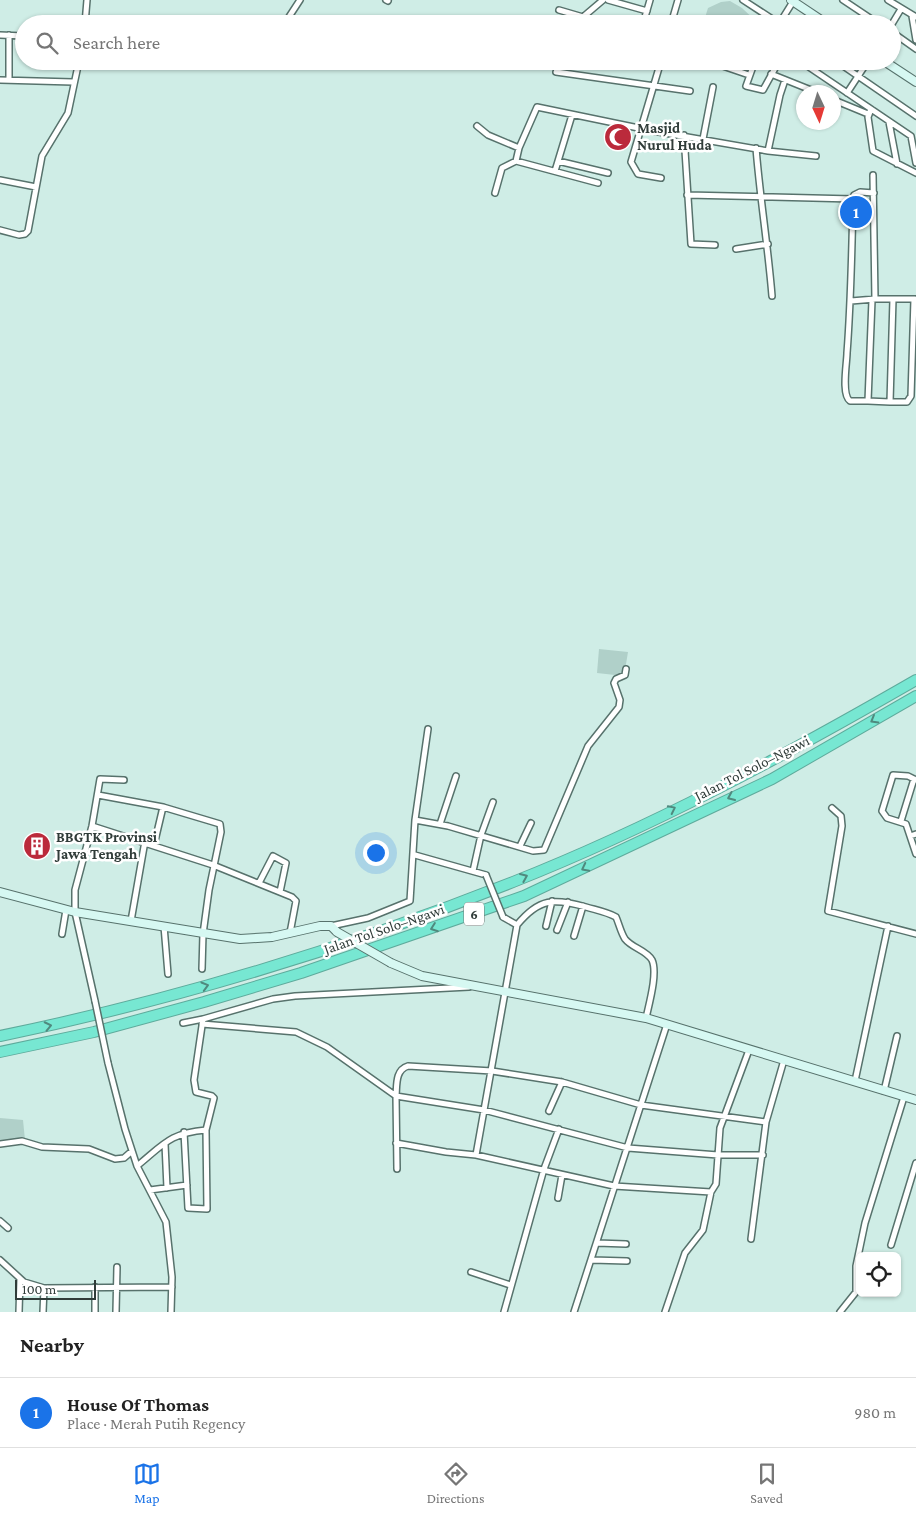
<!DOCTYPE html>
<meta charset="utf-8">
<style>
:root{--surface:#fff;--page:#f6f6f6;--text:#222;--muted:#767676;--line:#e0e0e0;--accent:#1a73e8}
body{margin:0;font-family:"Crimson Pro",serif;background:var(--page);color:var(--text)}
.controls{position:absolute;right:15px;bottom:15px;display:grid;overflow:hidden;border-radius:8px;box-shadow:0 1px 4px #0004}
.controls button{width:45px;height:45px;display:grid;place-items:center;padding:0;border:0;border-bottom:1px solid var(--line);background:var(--surface);color:var(--text);font:25px sans-serif}
.compass{position:absolute;left:796px;top:85px;width:45px;height:45px;border-radius:50%;background:var(--surface);box-shadow:0 1px 4px #0004;rotate:176deg}
.scale{position:absolute;left:15px;bottom:12px;width:81px;box-sizing:border-box;padding-left:5px;border:2px solid #303c39;border-top:0;font-size:14px;line-height:18px;white-space:nowrap;color:#303c39;-webkit-text-stroke:4px #fff;paint-order:stroke}
.you{position:absolute;left:375px;top:852px;width:18px;height:18px;margin:-12px;border:4px solid #fff;border-radius:50%;background:#1a73e8;box-shadow:0 0 0 8px #1a73e833}
.badge{display:grid;place-items:center;width:32px;height:32px;border-radius:50%;background:var(--accent);color:#fff;font-size:16px;font-weight:700}
.pin{position:absolute;translate:-50% -50%;border:2px solid #fff;box-shadow:0 1px 5px #0006}
.list{margin:0;padding:0;list-style:none}
h2{display:flex;justify-content:space-between;align-items:center;height:65px;margin:0;padding:0 20px;font-size:21px}
h2 small{font-size:16px;font-weight:400;color:var(--muted)}
.list li{display:grid;grid-template-columns:32px 1fr auto;gap:15px;align-items:center;box-sizing:border-box;height:70px;padding:0 20px;border-top:1px solid var(--line)}
.list b{display:block;font-size:19px;white-space:nowrap}
.list p{margin:0;font-size:16px;white-space:nowrap;color:var(--muted)}
.list em{font-size:16px;font-style:normal;color:var(--muted)}
.icon{flex:none;width:28px;height:28px;fill:none;stroke:currentColor;stroke-width:2;stroke-linecap:round;stroke-linejoin:round}
.map{position:relative;flex:none;width:916px;height:1312px;overflow:hidden}
.search{position:absolute;background:var(--surface);box-shadow:0 1px 4px #0004;left:15px;right:15px;top:15px;height:55px;display:flex;align-items:center;gap:12px;box-sizing:border-box;padding:0 18px;border-radius:28px;color:var(--muted);font-size:19px}
.sheet{height:135px;background:var(--surface)}
nav{display:flex;justify-content:space-around;align-items:center;box-sizing:border-box;height:70px;border-top:1px solid var(--line);background:var(--surface);font-size:14px;color:var(--muted)}
nav a{display:grid;justify-items:center;gap:2px}
nav .on{color:var(--accent)}
.map>svg:first-child{display:block}
.green{fill:#b0d0c9}
.lines{fill:none;stroke-linecap:round;stroke-linejoin:round}
.street-casing{stroke:#57726c;stroke-width:8}
.secondary-casing{stroke:#57726c;stroke-width:10}
.highway-casing{stroke:#5eab9c;stroke-width:12}
.street{stroke:#fff;stroke-width:5}
.secondary{stroke:#d6f8f2;stroke-width:8}
.highway{stroke:#77e7d2;stroke-width:10}
.street-bridge-casing{stroke:#57726c;stroke-width:8;stroke-linecap:butt}
.secondary-bridge-casing{stroke:#57726c;stroke-width:10;stroke-linecap:butt}
.street-bridge{stroke:#fff;stroke-width:5}
.secondary-bridge{stroke:#d6f8f2;stroke-width:8}
.oneway{stroke:#50897e}
.labels{text-anchor:middle;stroke-width:5;stroke-linejoin:round;paint-order:stroke}
.shield{fill:#fff;stroke:#6e7674;stroke-width:1}
.shield-label{font-size:14px;font-weight:bold;fill:#303c39}
.poi-label{font-size:15px;font-weight:bold;fill:#303c39;stroke:#fff;text-anchor:start}
.street-label{font-size:15px;fill:#303c39;stroke:#fff}
</style>
<div class="map">
<svg width="916" height="1312" viewBox="0 0 916 1312">
<rect width="100%" height="100%" fill="#cfede6"/>
<path class="green" d="M730,1L742,8L759,24H703L708,8L721,2Z
M599,649L628,652L624,676L597,673Z
M0,1118L23,1120L25,1140L0,1142Z"/>
<g class="lines">
<g class="street-casing">
<path id="street" d="M386,0L388,1
M608,0L647,11
M743,0L780,24
M843,0L879,24
M888,0L916,17
M559,10L607,24
M912,16L916,40
M583,17L603,0
M285,23L300,0
M85,24L87,0
M643,24L650,0
M671,24L678,0
M779,24L794,0
M892,24L901,9
M892,32L916,49
M0,35L24,36
M708,61L749,75
M755,61L746,86L763,90L779,61
M800,61L911,136L916,163
M836,61L916,116
M556,72L690,91
M771,74L816,92
M0,80L73,82
M9,80V35
M847,93L868,61
M834,100L868,114
M871,109L868,117L873,151L916,173
M889,122L897,164
M477,126L488,135L519,148
M684,135L691,244L715,245
M703,139L713,87
M756,148C760,198 768,246 772,296
M768,151L780,95L785,80
M558,161L608,173
M555,171L572,115
M661,178L638,174L631,162L661,61
M0,180L36,187
M598,183L516,161L519,148L537,107L653,131L768,151L816,156
M495,193L502,168L516,161
M687,195L853,199
M853,199C852,250 851,301 847,353C847,363 841,395 850,401H868L872,300
M853,199L854,195L860,192L874,193
M0,230L19,235L25,234L28,231L42,156L68,113L79,61
M736,249L768,244
M875,299H915
M893,299L890,402H907L911,396L914,299
M851,301L875,299L873,175
M868,401L890,402
M98,795L163,807L220,824L221,832L209,890L203,934L202,969
M832,808L841,816L842,826L828,911L916,934
M415,820L448,826L533,851L544,850L588,746L619,707L620,700L614,683L616,679L625,675L626,669
M901,821L914,779
M440,824L456,776
M92,826L213,865L292,897L296,901L290,933
M916,834L910,836L916,854
M910,836L906,824L887,818L882,811L893,775L908,776L916,780
M154,845L163,807
M520,846L531,823
M415,855L486,875
M473,871L481,835L493,802
M259,883L273,856L286,863L280,892
M503,917L517,925
M131,921L145,841
M164,926L168,974
M331,926L368,918L410,901L415,820L428,729
M546,926L552,901
M557,930L568,902
M62,934L66,910
M574,936L583,906
M95,1001L75,912V890L92,826L100,779L124,780
M183,1023L203,1019
M202,1024L296,1032L327,1047L396,1096
M108,1063L125,1129L137,1166L166,1222L172,1277L171,1312
M855,1081L888,926
M884,1091L897,1036
M396,1096C397,1085 395,1070 408,1066L492,1071L562,1082L641,1105L766,1122
M549,1111L562,1082
M184,1132L188,1208L207,1209L206,1130L214,1098L212,1096L196,1092L194,1080L203,1019L273,999L295,996L469,987
M396,1143L446,1152L476,1155L614,1186L711,1192
M0,1144L22,1141L42,1147L89,1149L115,1159L124,1158L132,1151
M165,1144L167,1188
M476,1155L517,925C539,898 554,898 586,907C596,910 607,912 616,917C619,924 621,933 625,939C632,948 646,950 652,960C658,973 649,1004 646,1018
M137,1166C164,1144 170,1133 206,1130
M397,1169L396,1096L484,1110L628,1148L718,1155H763
M150,1190L187,1185
M558,1198L562,1175
M0,1221L8,1228
M751,1239L766,1122L784,1060
M597,1243L626,1244
M891,1245L916,1163
M0,1260L24,1282L44,1288L172,1287
M592,1260L627,1261
M471,1272L510,1285
M95,1287V1312
M19,1312L20,1279
M43,1312L44,1288
M116,1312L117,1267
M504,1312L544,1169L559,1129
M574,1312L667,1024
M665,1312L685,1253L703,1230L711,1192L716,1184L720,1128L749,1050
M840,1312L856,1292V1266L865,1223L904,1097"/>
</g>
<g class="secondary-casing">
<path id="secondary" d="M791,0L827,24
M884,61L916,82
M0,892L75,912L240,939L272,937L320,926H331L337,932
M391,963L422,976L646,1018L916,1100"/>
</g>
<g class="highway-casing">
<path id="highway" d="M0,1036C175,1000 346,948 513,882C652,827 786,755 916,680
M0,1052L94,1032L204,1002L301,973L524,896L772,779L916,696"/>
</g>
<use href="#street" class="street"/>
<use href="#secondary" class="secondary"/>
<use href="#highway" class="highway"/>
<g class="street-bridge-casing">
<path id="street-bridge" d="M486,875L503,917
M95,1001L108,1063"/>
</g>
<g class="secondary-bridge-casing">
<path id="secondary-bridge" d="M337,932L391,963"/>
</g>
<use href="#street-bridge" class="street-bridge"/>
<use href="#secondary-bridge" class="secondary-bridge"/>
</g>
<defs><path id="oneway-chevron" d="M-2-3.5L2.5 0L-2 3.5" fill="none" stroke-width="1.6" stroke-linecap="round" stroke-linejoin="round" transform="scale(1.25)"/></defs>
<g class="oneway">
<use href="#oneway-chevron" transform="translate(874 720) rotate(150)"/>
<use href="#oneway-chevron" transform="translate(731 797) rotate(156)"/>
<use href="#oneway-chevron" transform="translate(672 809) rotate(-26)"/>
<use href="#oneway-chevron" transform="translate(585 868) rotate(153)"/>
<use href="#oneway-chevron" transform="translate(524 877) rotate(-23)"/>
<use href="#oneway-chevron" transform="translate(434 928) rotate(160)"/>
<use href="#oneway-chevron" transform="translate(205 986) rotate(-16)"/>
<use href="#oneway-chevron" transform="translate(48 1026) rotate(-12)"/>
</g>
<defs>
<g id="mosque-disc" transform="scale(1.4375)"><circle r="9.5" fill="#bb2a3b" stroke="#fff"/><path d="M3.5-4.9A6 6 0 1 0 3.5 4.9A5 5 0 1 1 3.5-4.9Z" fill="#fff"/></g>
<g id="building-disc" transform="scale(1.4375)"><circle r="9.5" fill="#bb2a3b" stroke="#fff"/><path d="M-4-6H4V6H1V3H-1V6H-4ZM-2.5-4.3h1.7v1.8h-1.7ZM.8-4.3h1.7v1.8H.8ZM-2.5-1h1.7V.8h-1.7ZM.8-1h1.7V.8H.8Z" fill="#fff"/></g>
</defs>
<g fill-rule="evenodd">
<use href="#mosque-disc" x="618" y="137"/>
<use href="#building-disc" x="37" y="846"/>
</g>
<g class="labels">
<rect class="shield" x="464" y="902.5" width="20" height="23" rx="4"/>
<g class="shield-label">
<text x="474" y="919">6</text>
</g>
<g class="poi-label">
<text x="637" y="133">Masjid<tspan x="637" dy="17">Nurul Huda</tspan></text>
<text x="56" y="842">BBGTK Provinsi<tspan x="56" dy="17">Jawa Tengah</tspan></text>
</g>
<g class="street-label">
<text transform="translate(752 768) rotate(-27)" y="5">Jalan Tol Solo–Ngawi</text>
<text transform="translate(384 929) rotate(-19)" y="5">Jalan Tol Solo–Ngawi</text>
</g>
</g>
</svg>
<div class="controls">
<button><svg class="icon" aria-label="locate" viewBox="0 0 24 24"><circle cx="12" cy="12" r="6"/><path d="M12 2v4M12 18v4M2 12h4M18 12h4"/></svg></button>
</div>
<svg class="compass" viewBox="-18 -18 36 36"><path d="M0-13l5 13h-10z" fill="#e53935"/><path d="M0 13l5-13h-10z" fill="#767676"/></svg>
<div class="scale">100 m</div>
<div class="you"></div>
<div class="pin badge" style="left:856px;top:212px">1</div>
<div class="search"><svg class="icon" aria-label="search" viewBox="0 0 24 24"><circle cx="10" cy="10" r="6"/><path d="M15 15l6 6"/></svg>Search here</div>
</div>
<section class="sheet">
<h2>Nearby<small></small></h2>
<ul class="list">
<li><span class="badge">1</span><div><b>House Of Thomas</b><p>Place · Merah Putih Regency</p></div><em>980 m</em></li>
</ul>
</section>
<nav>
<a class="on"><svg class="icon" aria-label="map" viewBox="0 0 24 24"><path d="M3 6l6-2 6 2 6-2v14l-6 2-6-2-6 2zM9 4v14M15 6v14"/></svg>Map</a>
<a><svg class="icon" aria-label="directions" viewBox="0 0 24 24"><path d="M12 3l9 9-9 9-9-9zM9 14v-3h6M13 9l2 2-2 2"/></svg>Directions</a>
<a><svg class="icon" aria-label="saved" viewBox="0 0 24 24"><path d="M7 4h10v16l-5-4-5 4z"/></svg>Saved</a>
</nav>
